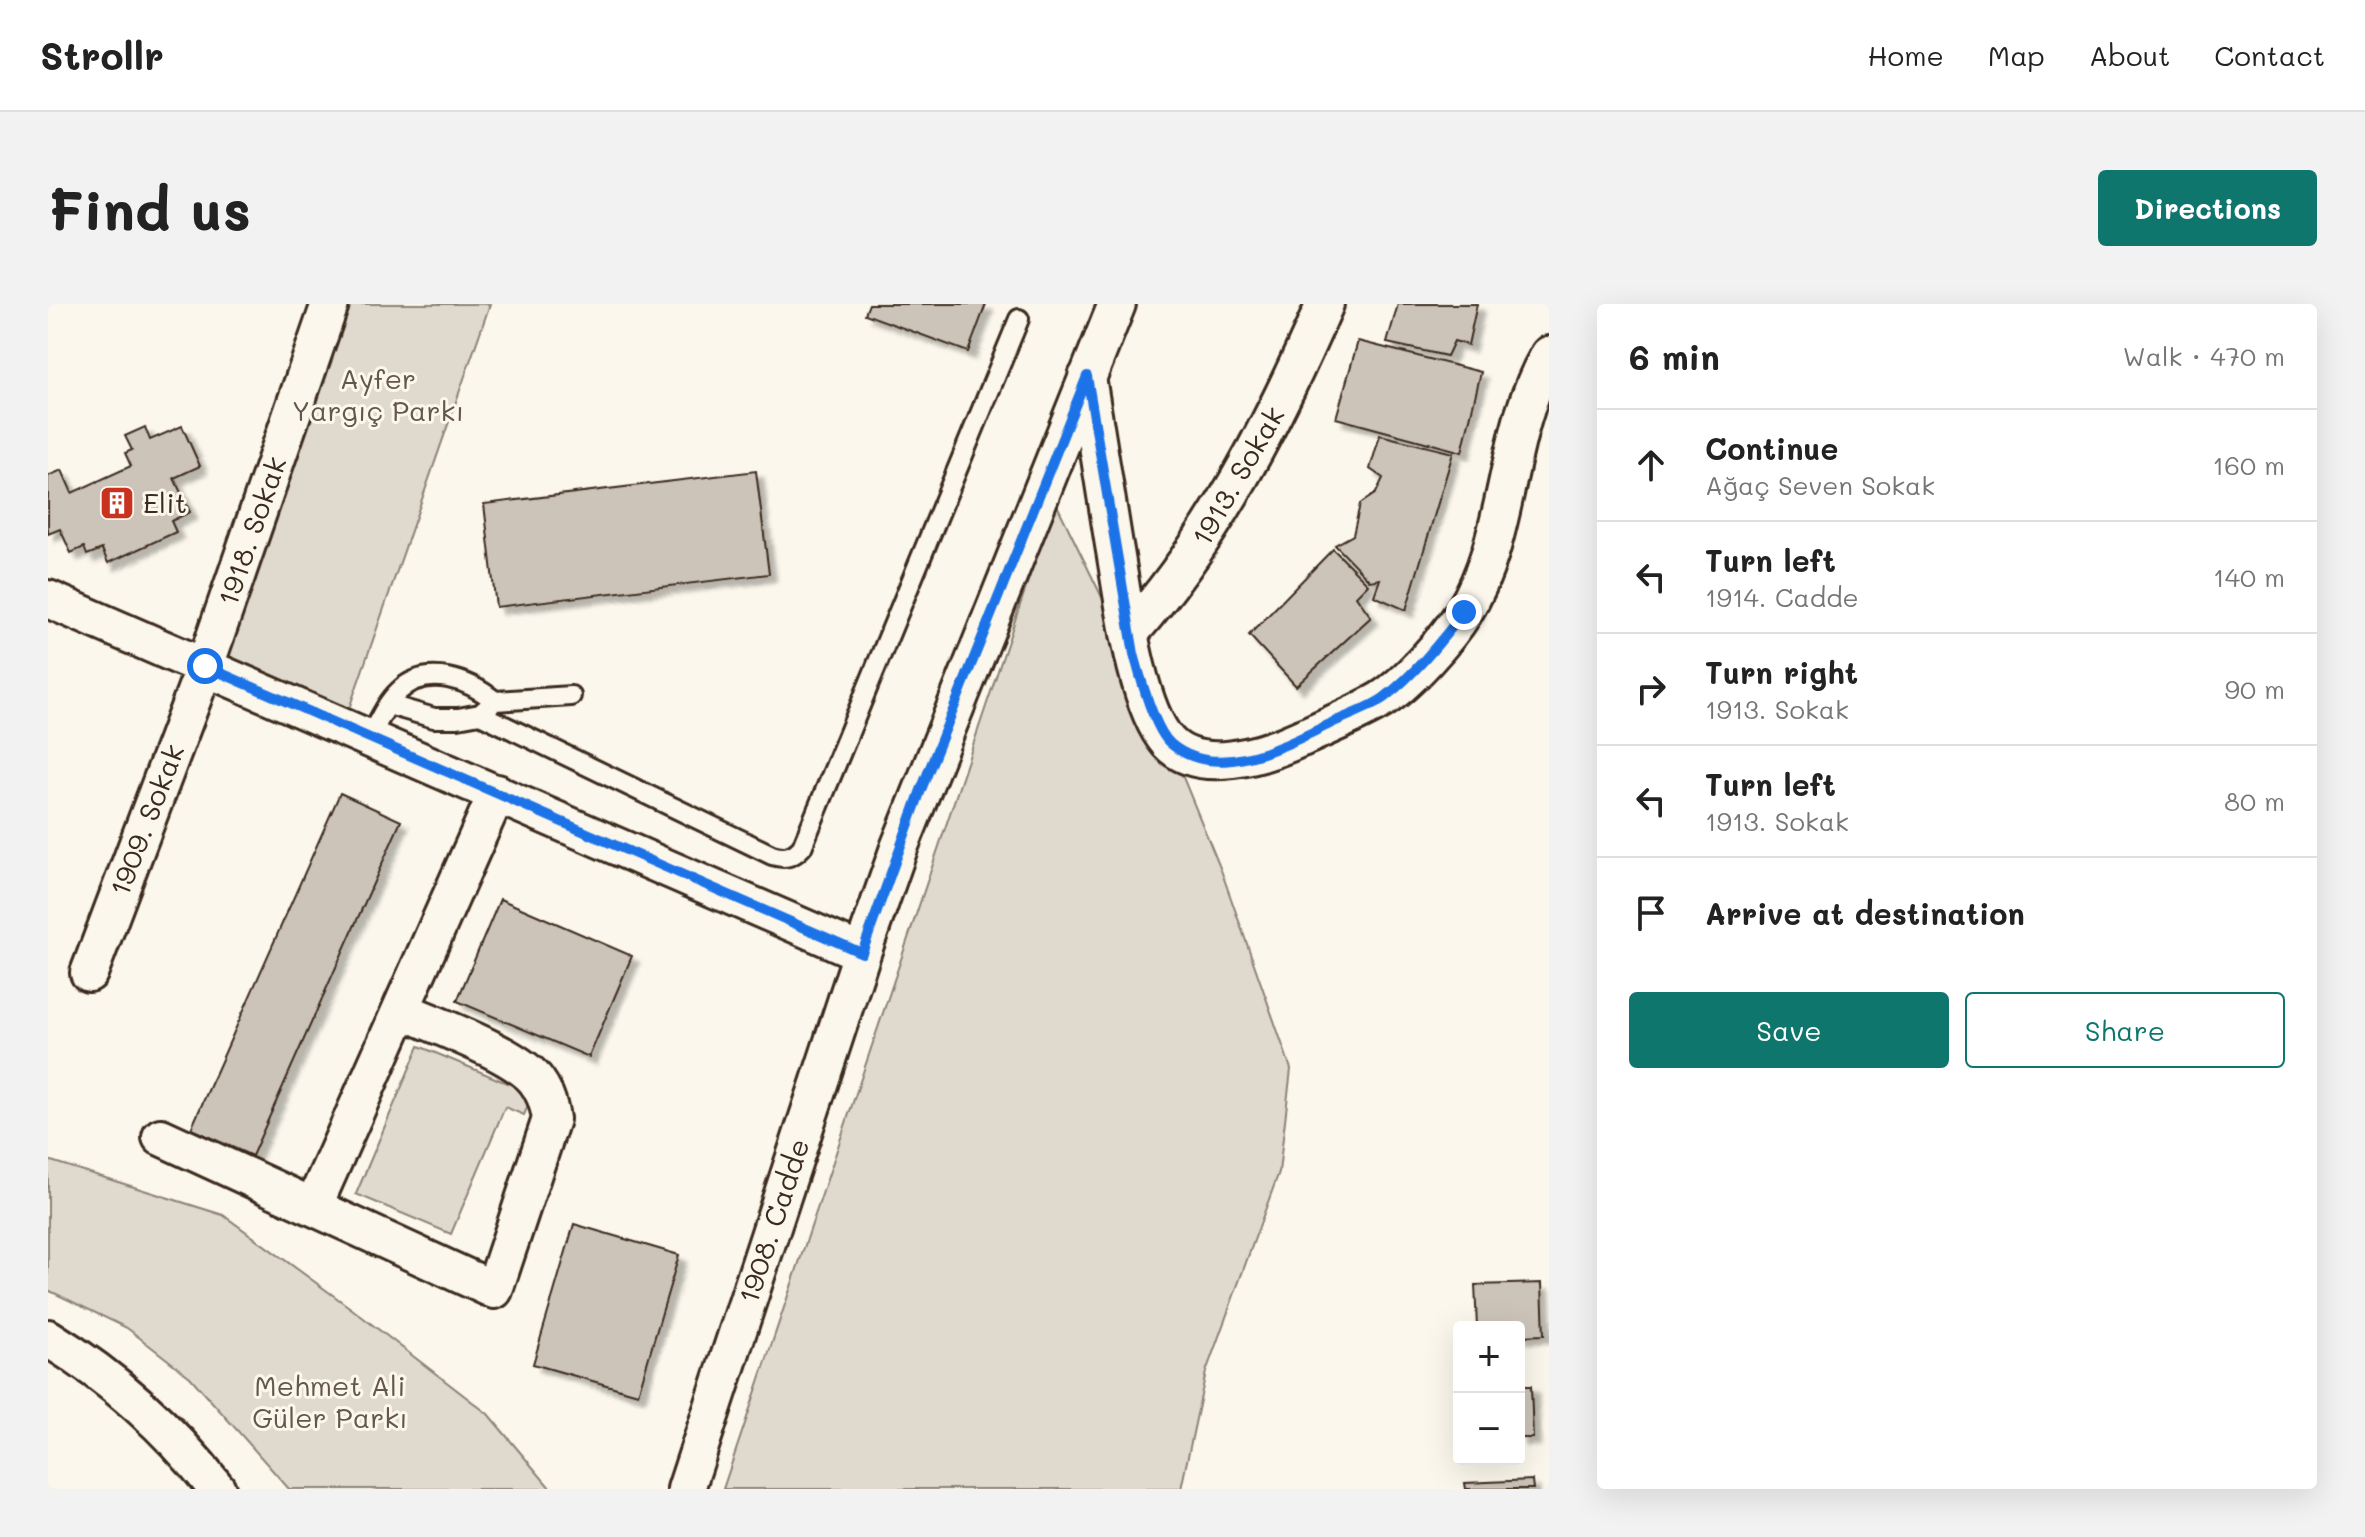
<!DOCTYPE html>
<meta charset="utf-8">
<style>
:root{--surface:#fff;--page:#f2f2f2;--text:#222;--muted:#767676;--line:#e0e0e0;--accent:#0f766e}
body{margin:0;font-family:Mali,sans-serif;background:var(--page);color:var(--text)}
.controls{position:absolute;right:24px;bottom:24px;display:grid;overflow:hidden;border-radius:8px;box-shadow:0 8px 32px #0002}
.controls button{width:72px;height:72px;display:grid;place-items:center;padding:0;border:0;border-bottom:2px solid var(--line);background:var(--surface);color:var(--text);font:40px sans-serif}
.stop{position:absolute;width:24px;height:24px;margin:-18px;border:6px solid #1a73e8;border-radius:50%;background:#fff}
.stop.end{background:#1a73e8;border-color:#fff;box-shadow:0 2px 8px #0008}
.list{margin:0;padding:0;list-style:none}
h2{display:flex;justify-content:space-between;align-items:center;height:104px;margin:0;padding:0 32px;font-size:34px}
h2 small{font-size:26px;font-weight:400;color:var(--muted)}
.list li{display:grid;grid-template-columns:52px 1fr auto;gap:24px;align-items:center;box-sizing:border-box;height:112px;padding:0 32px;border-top:2px solid var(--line)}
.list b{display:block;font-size:30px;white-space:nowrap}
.list p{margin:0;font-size:26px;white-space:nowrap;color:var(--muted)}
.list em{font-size:26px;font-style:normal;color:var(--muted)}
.actions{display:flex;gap:16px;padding:24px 32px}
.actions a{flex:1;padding:18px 0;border:2px solid var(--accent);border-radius:8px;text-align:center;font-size:28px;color:var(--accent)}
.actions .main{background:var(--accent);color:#fff}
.icon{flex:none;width:44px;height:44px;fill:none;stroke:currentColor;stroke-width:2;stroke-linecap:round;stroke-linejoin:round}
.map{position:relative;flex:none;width:1501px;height:1185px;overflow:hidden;border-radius:8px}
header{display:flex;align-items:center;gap:48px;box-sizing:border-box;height:112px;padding:0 40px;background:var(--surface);border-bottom:2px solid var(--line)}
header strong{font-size:38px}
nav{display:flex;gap:44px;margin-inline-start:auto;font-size:28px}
.intro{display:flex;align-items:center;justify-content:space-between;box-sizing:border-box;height:192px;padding:0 48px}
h1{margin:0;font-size:56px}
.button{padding:20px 36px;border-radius:8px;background:var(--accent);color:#fff;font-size:28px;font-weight:700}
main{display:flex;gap:48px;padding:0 48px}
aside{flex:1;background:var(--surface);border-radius:8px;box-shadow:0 8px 32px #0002}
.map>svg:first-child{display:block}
.green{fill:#dfd9ce;stroke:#8d8276;stroke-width:2}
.building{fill:#ccc4b9;stroke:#3b2a1e;stroke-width:2;filter:url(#shadow)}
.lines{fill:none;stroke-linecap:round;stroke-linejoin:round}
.service-casing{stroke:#3b2a1e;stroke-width:24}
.minor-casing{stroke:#3b2a1e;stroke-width:42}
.service{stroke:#fbf7ec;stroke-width:18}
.minor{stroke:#fbf7ec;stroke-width:36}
.route{stroke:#1a73e8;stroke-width:10}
.labels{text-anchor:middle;stroke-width:6;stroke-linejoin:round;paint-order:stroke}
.park-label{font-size:28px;fill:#64564a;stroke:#fbf7ec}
.street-label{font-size:28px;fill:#3b2a1e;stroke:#fbf7ec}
.poi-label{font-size:28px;fill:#3b2a1e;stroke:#fbf7ec;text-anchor:start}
</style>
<header>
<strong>Strollr</strong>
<nav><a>Home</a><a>Map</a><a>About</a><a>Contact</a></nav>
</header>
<div class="intro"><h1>Find us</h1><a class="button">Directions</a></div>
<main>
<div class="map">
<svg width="1501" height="1185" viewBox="0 0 1501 1185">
<defs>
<filter id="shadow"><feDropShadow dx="7" dy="7" stdDeviation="2" flood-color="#0004"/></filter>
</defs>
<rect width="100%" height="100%" fill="#fbf7ec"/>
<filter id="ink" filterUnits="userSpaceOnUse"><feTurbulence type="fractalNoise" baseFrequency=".0125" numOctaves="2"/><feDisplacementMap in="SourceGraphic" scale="16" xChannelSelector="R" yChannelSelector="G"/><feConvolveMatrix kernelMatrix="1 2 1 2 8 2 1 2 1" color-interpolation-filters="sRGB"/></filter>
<g filter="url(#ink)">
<path class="green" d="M282,0H442L295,422L157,362Z
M1007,197L1091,369L1121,439L1173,566L1243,765L1231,868L1158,1068L1133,1185H675Z
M371,742L485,790L476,811L457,803L403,930L308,890Z
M0,856L175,911L304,1005L440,1110L503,1185H241L142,1073L79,1024L0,986Z"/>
<path class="building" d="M821,0H938L920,48L817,10Z
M1350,0H1429L1420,41L1406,37L1399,52L1339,39Z
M1310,37L1433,68L1414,148L1288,114Z
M134,122L152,162L126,174L142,208L123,217L128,228L60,259L54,245L39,251L36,243L23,249L12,225L0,230V172L14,166L24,189L83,162L77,149L84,146L77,132L97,123L102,136Z
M1332,131L1405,149L1358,306L1326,292L1332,275L1322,277L1287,241L1305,231L1312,200L1328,189L1335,174L1322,165Z
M708,167L721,270L448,303L436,200Z
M1285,245L1320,280L1308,292L1323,313L1248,382L1201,331Z
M292,489L353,517L204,852L143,825Z
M452,595L584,652L541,753L409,697Z
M526,920L631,951L590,1090L485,1060Z
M1494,979L1496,1031L1471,1032V1023H1429L1427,981Z
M1471,1082H1483L1485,1134H1471Z
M1484,1176L1485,1185H1418L1417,1179Z"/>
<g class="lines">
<g class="service-casing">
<path id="service" d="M341,401L386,414H410L432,410L447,397L523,392
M432,410L724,551C737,555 745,553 754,543L971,15
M321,434C330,419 338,399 351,387C379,360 421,376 447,397"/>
</g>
<g class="minor-casing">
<path id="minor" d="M1039,73C1048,129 1057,185 1066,241C1075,291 1087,400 1120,438C1151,472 1216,451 1251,435C1278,423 1307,411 1333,396C1359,380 1400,334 1416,308C1463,233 1455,130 1501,51
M0,295L814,649
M1081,330C1168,232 1225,119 1277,0
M41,669L157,362L282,0
M113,833L446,986L503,815C501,801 496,786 487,775C463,748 389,722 354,706
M265,903L449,489
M0,1034C65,1074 122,1125 169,1185
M638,1185L814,649L851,544L1069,0"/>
</g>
<use href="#service" class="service"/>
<use href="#minor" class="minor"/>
</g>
</g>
<g class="lines" filter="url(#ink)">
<path class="route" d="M157,362L814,649L873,486L1039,72L1086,350C1092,372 1106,426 1123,440C1170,480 1242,439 1288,417C1304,410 1324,403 1337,393C1368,369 1392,338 1416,308"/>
</g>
<defs>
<g id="building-square" transform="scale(1.8)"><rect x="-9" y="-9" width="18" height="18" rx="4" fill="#c8321e" stroke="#fbf7ec"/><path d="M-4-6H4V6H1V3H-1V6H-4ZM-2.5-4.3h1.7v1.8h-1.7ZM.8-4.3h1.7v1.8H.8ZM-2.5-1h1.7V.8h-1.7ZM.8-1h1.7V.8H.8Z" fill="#fff"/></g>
</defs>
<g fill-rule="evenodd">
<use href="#building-square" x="69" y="199"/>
</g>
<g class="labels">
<g class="park-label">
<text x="330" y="85">Ayfer<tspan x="330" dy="32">Yargıç Parkı</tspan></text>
<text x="282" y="1092">Mehmet Ali<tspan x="282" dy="32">Güler Parkı</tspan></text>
</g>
<g class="street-label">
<text transform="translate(1190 172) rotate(-60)" y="10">1913. Sokak</text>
<text transform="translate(204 227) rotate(-71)" y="10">1918. Sokak</text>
<text transform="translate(99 516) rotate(-69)" y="10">1909. Sokak</text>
<text transform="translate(726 917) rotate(-72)" y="10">1908. Cadde</text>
</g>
<g class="poi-label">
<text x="95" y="209">Elit</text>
</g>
</g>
</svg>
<div class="controls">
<button>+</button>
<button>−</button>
</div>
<div class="stop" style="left:157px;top:362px"></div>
<div class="stop end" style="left:1416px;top:308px"></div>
</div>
<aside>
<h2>6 min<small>Walk · 470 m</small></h2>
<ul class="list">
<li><svg class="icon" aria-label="ahead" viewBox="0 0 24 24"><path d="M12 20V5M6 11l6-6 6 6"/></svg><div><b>Continue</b><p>Ağaç Seven Sokak</p></div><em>160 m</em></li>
<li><svg class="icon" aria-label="left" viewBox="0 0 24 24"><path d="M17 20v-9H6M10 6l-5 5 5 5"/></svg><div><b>Turn left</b><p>1914. Cadde</p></div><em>140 m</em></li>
<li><svg class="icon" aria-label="right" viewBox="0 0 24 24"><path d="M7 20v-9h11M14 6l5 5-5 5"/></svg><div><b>Turn right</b><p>1913. Sokak</p></div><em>90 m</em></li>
<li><svg class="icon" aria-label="left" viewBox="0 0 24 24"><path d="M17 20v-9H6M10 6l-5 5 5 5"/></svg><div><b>Turn left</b><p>1913. Sokak</p></div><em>80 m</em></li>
<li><svg class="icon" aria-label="arrive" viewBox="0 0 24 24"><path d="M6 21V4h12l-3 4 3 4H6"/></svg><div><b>Arrive at destination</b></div></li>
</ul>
<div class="actions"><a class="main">Save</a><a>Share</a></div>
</aside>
</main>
